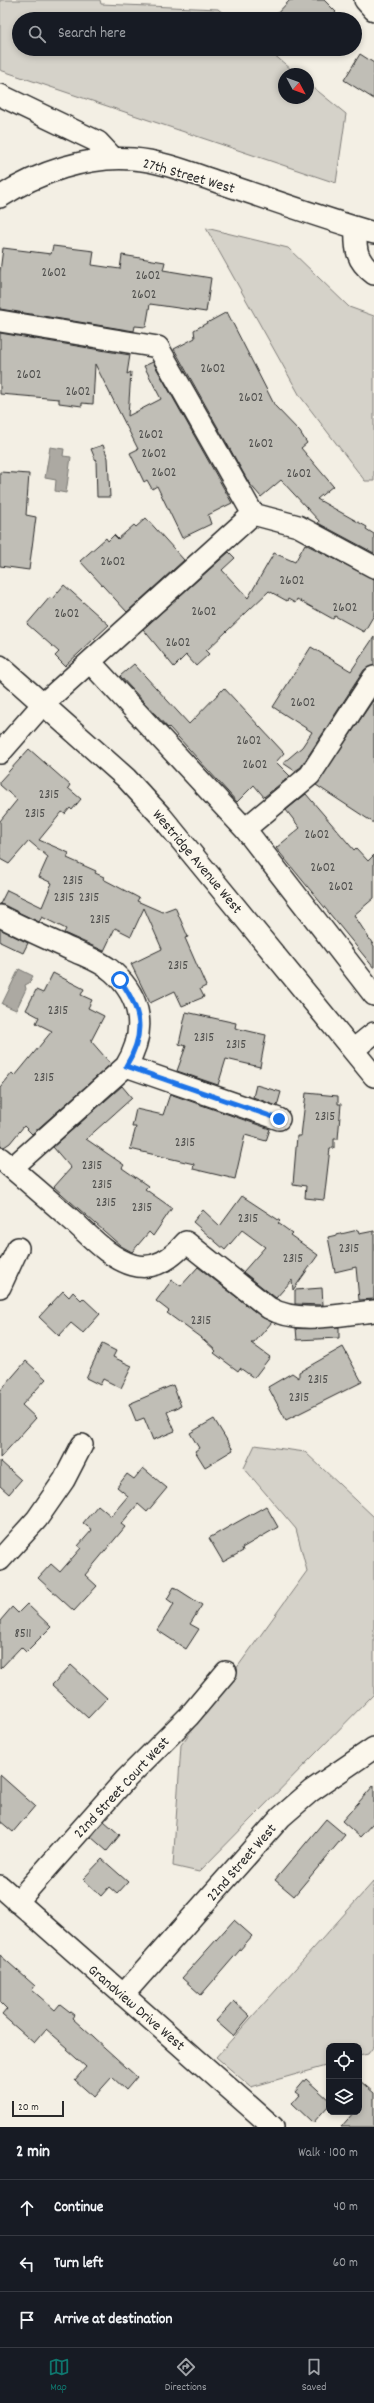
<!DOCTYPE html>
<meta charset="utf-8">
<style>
:root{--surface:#171b24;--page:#20242c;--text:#f1f3f6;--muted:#9ea1a6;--line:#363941;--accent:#0f766e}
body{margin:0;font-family:Dekko,sans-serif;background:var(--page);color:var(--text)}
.controls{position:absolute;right:12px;bottom:12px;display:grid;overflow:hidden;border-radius:8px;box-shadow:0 2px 6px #0003}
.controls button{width:36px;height:36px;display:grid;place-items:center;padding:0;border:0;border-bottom:1px solid var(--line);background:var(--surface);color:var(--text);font:20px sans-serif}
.compass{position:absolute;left:278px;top:68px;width:36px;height:36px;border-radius:50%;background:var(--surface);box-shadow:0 2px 6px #0003;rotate:131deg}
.scale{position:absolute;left:12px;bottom:10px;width:52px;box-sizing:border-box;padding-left:4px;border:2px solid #2b2b2b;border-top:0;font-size:11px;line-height:14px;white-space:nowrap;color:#2b2b2b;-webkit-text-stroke:3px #fbf7ec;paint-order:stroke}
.stop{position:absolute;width:12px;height:12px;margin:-9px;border:3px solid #1a73e8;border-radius:50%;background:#fff}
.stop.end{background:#1a73e8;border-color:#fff;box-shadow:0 1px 4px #0008}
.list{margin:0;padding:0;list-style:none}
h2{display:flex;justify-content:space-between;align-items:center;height:52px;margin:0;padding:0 16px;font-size:17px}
h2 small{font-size:13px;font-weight:400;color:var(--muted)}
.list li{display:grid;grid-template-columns:26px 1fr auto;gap:12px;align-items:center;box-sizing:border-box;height:56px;padding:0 16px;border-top:1px solid var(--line)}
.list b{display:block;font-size:15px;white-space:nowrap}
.list em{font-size:13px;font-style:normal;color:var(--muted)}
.icon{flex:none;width:22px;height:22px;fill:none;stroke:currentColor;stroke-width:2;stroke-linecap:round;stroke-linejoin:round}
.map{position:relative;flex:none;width:374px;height:2127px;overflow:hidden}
.search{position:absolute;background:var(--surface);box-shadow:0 2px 6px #0003;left:12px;right:12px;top:12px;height:44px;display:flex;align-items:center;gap:10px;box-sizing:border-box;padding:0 14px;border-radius:22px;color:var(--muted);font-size:15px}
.sheet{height:220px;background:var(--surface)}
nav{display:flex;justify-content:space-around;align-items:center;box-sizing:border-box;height:56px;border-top:1px solid var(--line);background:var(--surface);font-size:11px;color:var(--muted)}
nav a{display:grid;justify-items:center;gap:2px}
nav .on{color:var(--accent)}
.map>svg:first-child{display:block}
.green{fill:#d5d2c9;stroke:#807e7a}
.water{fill:#aca9a2;stroke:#787772}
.building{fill:#c0beb6;stroke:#2b2b2b}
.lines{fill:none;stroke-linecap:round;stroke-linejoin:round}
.minor-casing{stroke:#2b2b2b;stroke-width:24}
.minor{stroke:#fbf7ec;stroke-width:21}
.route{stroke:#1a73e8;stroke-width:5}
.labels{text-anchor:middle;stroke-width:3;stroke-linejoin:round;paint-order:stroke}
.number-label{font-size:13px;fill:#50504e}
.street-label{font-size:15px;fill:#2b2b2b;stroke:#fbf7ec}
</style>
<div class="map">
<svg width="374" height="2127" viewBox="0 0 374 2127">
<rect width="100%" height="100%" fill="#f3efe4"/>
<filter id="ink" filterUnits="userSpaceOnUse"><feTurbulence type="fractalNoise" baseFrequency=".025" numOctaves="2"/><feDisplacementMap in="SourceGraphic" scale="8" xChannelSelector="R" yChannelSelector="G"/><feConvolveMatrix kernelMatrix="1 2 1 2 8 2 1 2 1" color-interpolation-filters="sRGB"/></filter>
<g filter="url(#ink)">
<path class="green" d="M0,0H100L101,4L218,9L230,19H19V49H267L297,74H284V98H308V83L346,114L336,183L0,70Z
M206,228L288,248L349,307L374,316V481H365L300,396Z
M255,1445L305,1452L374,1517V1694L199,1872L173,1866L181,1745L307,1571L296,1529L244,1468Z
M374,1881V2046L368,2054L359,2056V2046H329V2065L251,2087L216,2057Z"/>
<path class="water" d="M50,447L64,449L63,456L71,457L66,493L55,491L56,480L45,478Z
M19,969L33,976L29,983L25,985L26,989L16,1010L2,1004Z"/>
<path class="building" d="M290,0H324L336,12L330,19H272Z
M360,54L374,63V99L344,80Z
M53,246L94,251L92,265L120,269L122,255L165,262L163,270L211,278L206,312L150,304L146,327L135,326L134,331L0,309V272L3,248L51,254Z
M227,312L275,406L300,432L307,443L301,448L333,486L317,499L367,527L366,529L374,534V553L318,523L319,521L281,480L261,497L249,483L174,349L195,338L194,330Z
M0,333L130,355L127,374L131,372L128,416L161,399L144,366L153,362L232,503L208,515L211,524L182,538L157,486L152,489L147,480L144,482L130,453L138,449L95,364L93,404L82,403V406L59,403V399L0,394Z
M103,445L108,458L110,497H97L96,461L91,449Z
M0,472L29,474L26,515L36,517L29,570L0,566Z
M146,518L184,560L127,612L80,561L106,538L108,541L114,535L118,539L134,525L136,527Z
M305,544L374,579V615L364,632L335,616L333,619L297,599L295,603L288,599L287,601L269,591L206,651L209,654L196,666L186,655L174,667L143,629L229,552L235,558L222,570L248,598L274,553L295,562Z
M64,585L109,625L65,666L55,656L59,652L27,624L50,597L52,599Z
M374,637V665L364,670L301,767L295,771L283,763L302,747L312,732L273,707L311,647L351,671Z
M134,664L189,724L224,688L284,753L276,762L290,776L264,797L254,785L237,802L169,727L168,728L120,676Z
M374,699V823L316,785Z
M29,749L70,785L68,788L81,799L72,810L70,808L65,814L62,812L39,840L69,853L67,858L96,871L95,873L104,877L103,879L139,898L137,901L162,912L175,907L188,937L185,938L206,986L200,989L204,997L182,1006L175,991L150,1003L131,964L162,949L144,908L131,936L115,928L104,951L64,933L66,929L42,917L39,922L0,904L7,890L42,907L52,883L39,877L48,857L29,841L9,864L0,859V821L17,800L0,785V781Z
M306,794L354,850L356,848L368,861L374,855V898L354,915L374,946V968L276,848L300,828L286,810Z
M0,929L28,943L23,953L0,942Z
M53,973L84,989L81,995L92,1000L88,1008L104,1016L91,1041L111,1064L32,1134L24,1126L10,1143L4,1147L0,1146V1088L12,1073L15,1076L52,1031L36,1023L39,1017L26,1010L36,990L43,993Z
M186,1012L236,1023L235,1028L266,1035L260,1067L226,1059L218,1085L177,1071L186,1046L179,1044Z
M256,1085L281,1092L277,1106L253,1097Z
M122,1086L132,1098L86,1139L124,1165L122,1168L148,1186L145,1189L172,1208L153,1236L149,1232L132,1252L121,1246L54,1187L71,1168L53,1147Z
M306,1093L338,1096V1104H341L338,1139H334V1148H330L324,1200L305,1198L306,1186L293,1184L297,1136H301Z
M170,1094L270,1129L266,1141L245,1135L235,1179L193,1169L194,1164L130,1149L136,1127H132L136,1109L163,1115Z
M242,1196L280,1221L278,1223L292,1233L290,1235L318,1255L293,1290L292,1280L276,1298L243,1272L265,1247L242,1230L225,1250L193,1222L203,1210L220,1226Z
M358,1230L359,1234L374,1231V1299L359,1300L356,1267L335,1272L328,1237Z
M198,1267L262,1317L272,1322L254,1343H251L270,1357L254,1378L240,1368L238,1371L214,1353L216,1351L204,1340L167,1313L169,1311L156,1301L172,1280L181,1286Z
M322,1288L323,1305L295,1304V1290Z
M63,1291L69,1297L73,1292L81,1300L83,1298L100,1314L83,1333L71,1323L59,1336L39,1317Z
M339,1327V1338L297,1340L296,1328Z
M102,1344L116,1351L113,1357L132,1366L121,1388L103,1379L100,1385L86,1378Z
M343,1347L362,1382L286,1420L268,1387L292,1373L299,1378V1372Z
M26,1361L46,1379L22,1405L36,1418L0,1458V1391Z
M173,1385L181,1406L167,1412L175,1431L153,1440L144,1418L136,1421L129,1404Z
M214,1419L233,1450L205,1467L195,1451L199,1448L190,1433Z
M0,1461L21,1480L9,1494L0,1486Z
M143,1468L167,1488L147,1512L138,1504L121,1524L125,1527L85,1575L97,1586L74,1611L38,1578L51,1564L60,1572L81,1548L78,1546L92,1530L83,1523L98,1505L111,1516L128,1496L117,1487L127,1474L134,1479Z
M266,1506L278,1527L242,1548L243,1551L223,1562L209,1538Z
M174,1587L202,1605L190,1624L199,1629L186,1649L157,1630L174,1604L167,1599Z
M27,1604L51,1627L26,1652L21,1647L0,1669V1621L12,1607L18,1613Z
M71,1665L107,1698L88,1718L52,1685Z
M0,1775L35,1806L13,1832L0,1821Z
M374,1785V1822L360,1837L342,1821Z
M326,1819L345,1835L294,1896L275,1880Z
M104,1821L120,1835L107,1851L91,1837Z
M102,1859L128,1882L117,1894L109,1887L101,1896L83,1879Z
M234,1920L252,1936L201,1995L182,1978Z
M0,1955L35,1986L32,1990L55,2010L60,2004L74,2015L72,2018L137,2077L126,2090L112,2077L94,2097L75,2080L86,2067L67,2050L68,2048L46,2029L34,2043L2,2015L7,2009L0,2002Z
M234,2001L250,2016L233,2036L216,2021Z
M306,2079L329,2100V2105L313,2123L292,2103L299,2095L295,2092Z
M359,2080L374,2093V2127H341L354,2112H359Z"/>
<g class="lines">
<g class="minor-casing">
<path id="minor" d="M365,0L374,10
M0,95L98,142L113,158
M0,197C37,173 88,155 133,159C161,161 191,173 218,182C270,199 321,218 374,233
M356,228C355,248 356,261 374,274
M0,321L158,347L253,514L298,526L374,567
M90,662L245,829L374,995
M0,666L126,778L161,816L374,1076
M0,753L43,704L253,514
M245,829L310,775L374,677
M0,916C23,928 46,938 70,949C84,956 101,961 113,972C143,999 146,1033 126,1066L12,1168
M353,1050L374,1033
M126,1066L279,1119
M0,1158C24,1178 48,1199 72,1220C90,1236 109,1258 133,1265C155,1271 172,1258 186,1242L269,1308C299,1325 341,1314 374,1311
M0,1287L18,1248
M0,1560L37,1519L64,1480L82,1445
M0,1886L273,2127
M17,1902L125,1780L189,1716L226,1672
M123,1995L281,1817L311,1791L374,1748"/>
</g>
<use href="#minor" class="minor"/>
</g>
</g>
<g class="lines" filter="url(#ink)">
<path class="route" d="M120,980C142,1011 146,1033 126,1066L279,1119"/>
</g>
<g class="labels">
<g class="number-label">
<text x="54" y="276">2602</text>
<text x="148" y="279">2602</text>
<text x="144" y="298">2602</text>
<text x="213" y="372">2602</text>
<text x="29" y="378">2602</text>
<text x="78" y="395">2602</text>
<text x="251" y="401">2602</text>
<text x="151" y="438">2602</text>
<text x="261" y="447">2602</text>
<text x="154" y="457">2602</text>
<text x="164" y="476">2602</text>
<text x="299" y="477">2602</text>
<text x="113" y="565">2602</text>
<text x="292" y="584">2602</text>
<text x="345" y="611">2602</text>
<text x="204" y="615">2602</text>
<text x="67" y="617">2602</text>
<text x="178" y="646">2602</text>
<text x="303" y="706">2602</text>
<text x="249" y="744">2602</text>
<text x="255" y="768">2602</text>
<text x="49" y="798">2315</text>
<text x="35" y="817">2315</text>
<text x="317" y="838">2602</text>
<text x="323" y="871">2602</text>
<text x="73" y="884">2315</text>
<text x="341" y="890">2602</text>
<text x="64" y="901">2315</text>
<text x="89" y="901">2315</text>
<text x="100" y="923">2315</text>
<text x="178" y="969">2315</text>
<text x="58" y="1014">2315</text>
<text x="204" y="1041">2315</text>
<text x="236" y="1048">2315</text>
<text x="44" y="1081">2315</text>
<text x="325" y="1120">2315</text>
<text x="185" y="1146">2315</text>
<text x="92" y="1169">2315</text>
<text x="102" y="1188">2315</text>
<text x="106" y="1206">2315</text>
<text x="142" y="1211">2315</text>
<text x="248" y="1222">2315</text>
<text x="349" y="1252">2315</text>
<text x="293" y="1262">2315</text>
<text x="201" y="1324">2315</text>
<text x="318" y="1383">2315</text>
<text x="299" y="1401">2315</text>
<text x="23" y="1637">8511</text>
</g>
<g class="street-label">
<text transform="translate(189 175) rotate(16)" y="5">27th Street West</text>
<text transform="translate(198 861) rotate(50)" y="5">Westridge Avenue West</text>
<text transform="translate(121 1787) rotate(-47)" y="5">22nd Street Court West</text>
<text transform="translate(241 1862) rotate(-49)" y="5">22nd Street West</text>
<text transform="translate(137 2007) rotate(41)" y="5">Grandview Drive West</text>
</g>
</g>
</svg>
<div class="controls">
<button><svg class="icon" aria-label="locate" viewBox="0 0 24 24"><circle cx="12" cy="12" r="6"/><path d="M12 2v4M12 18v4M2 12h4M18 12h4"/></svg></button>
<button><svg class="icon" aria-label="layers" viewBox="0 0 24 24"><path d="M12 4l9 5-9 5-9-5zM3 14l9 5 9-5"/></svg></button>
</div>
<svg class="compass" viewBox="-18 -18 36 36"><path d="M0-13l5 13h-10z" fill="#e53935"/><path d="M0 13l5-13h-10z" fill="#9ea1a6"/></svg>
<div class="scale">20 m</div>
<div class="stop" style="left:120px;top:980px"></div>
<div class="stop end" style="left:279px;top:1119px"></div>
<div class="search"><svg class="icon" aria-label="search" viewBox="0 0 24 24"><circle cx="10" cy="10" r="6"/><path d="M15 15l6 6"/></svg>Search here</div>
</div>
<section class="sheet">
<h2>2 min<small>Walk · 100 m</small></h2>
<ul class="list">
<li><svg class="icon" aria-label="ahead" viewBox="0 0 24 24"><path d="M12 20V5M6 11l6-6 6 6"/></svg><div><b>Continue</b></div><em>40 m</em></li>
<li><svg class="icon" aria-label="left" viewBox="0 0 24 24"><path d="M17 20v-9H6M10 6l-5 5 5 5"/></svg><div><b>Turn left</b></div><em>60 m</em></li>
<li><svg class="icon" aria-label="arrive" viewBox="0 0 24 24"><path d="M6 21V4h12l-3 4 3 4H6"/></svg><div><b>Arrive at destination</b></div></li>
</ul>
</section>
<nav>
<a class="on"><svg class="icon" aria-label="map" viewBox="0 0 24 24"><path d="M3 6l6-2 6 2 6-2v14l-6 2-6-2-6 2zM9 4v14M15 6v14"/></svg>Map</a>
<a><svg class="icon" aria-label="directions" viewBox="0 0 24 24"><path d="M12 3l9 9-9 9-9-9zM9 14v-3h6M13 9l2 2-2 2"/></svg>Directions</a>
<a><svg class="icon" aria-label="saved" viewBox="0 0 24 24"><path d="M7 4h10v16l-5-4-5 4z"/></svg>Saved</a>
</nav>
